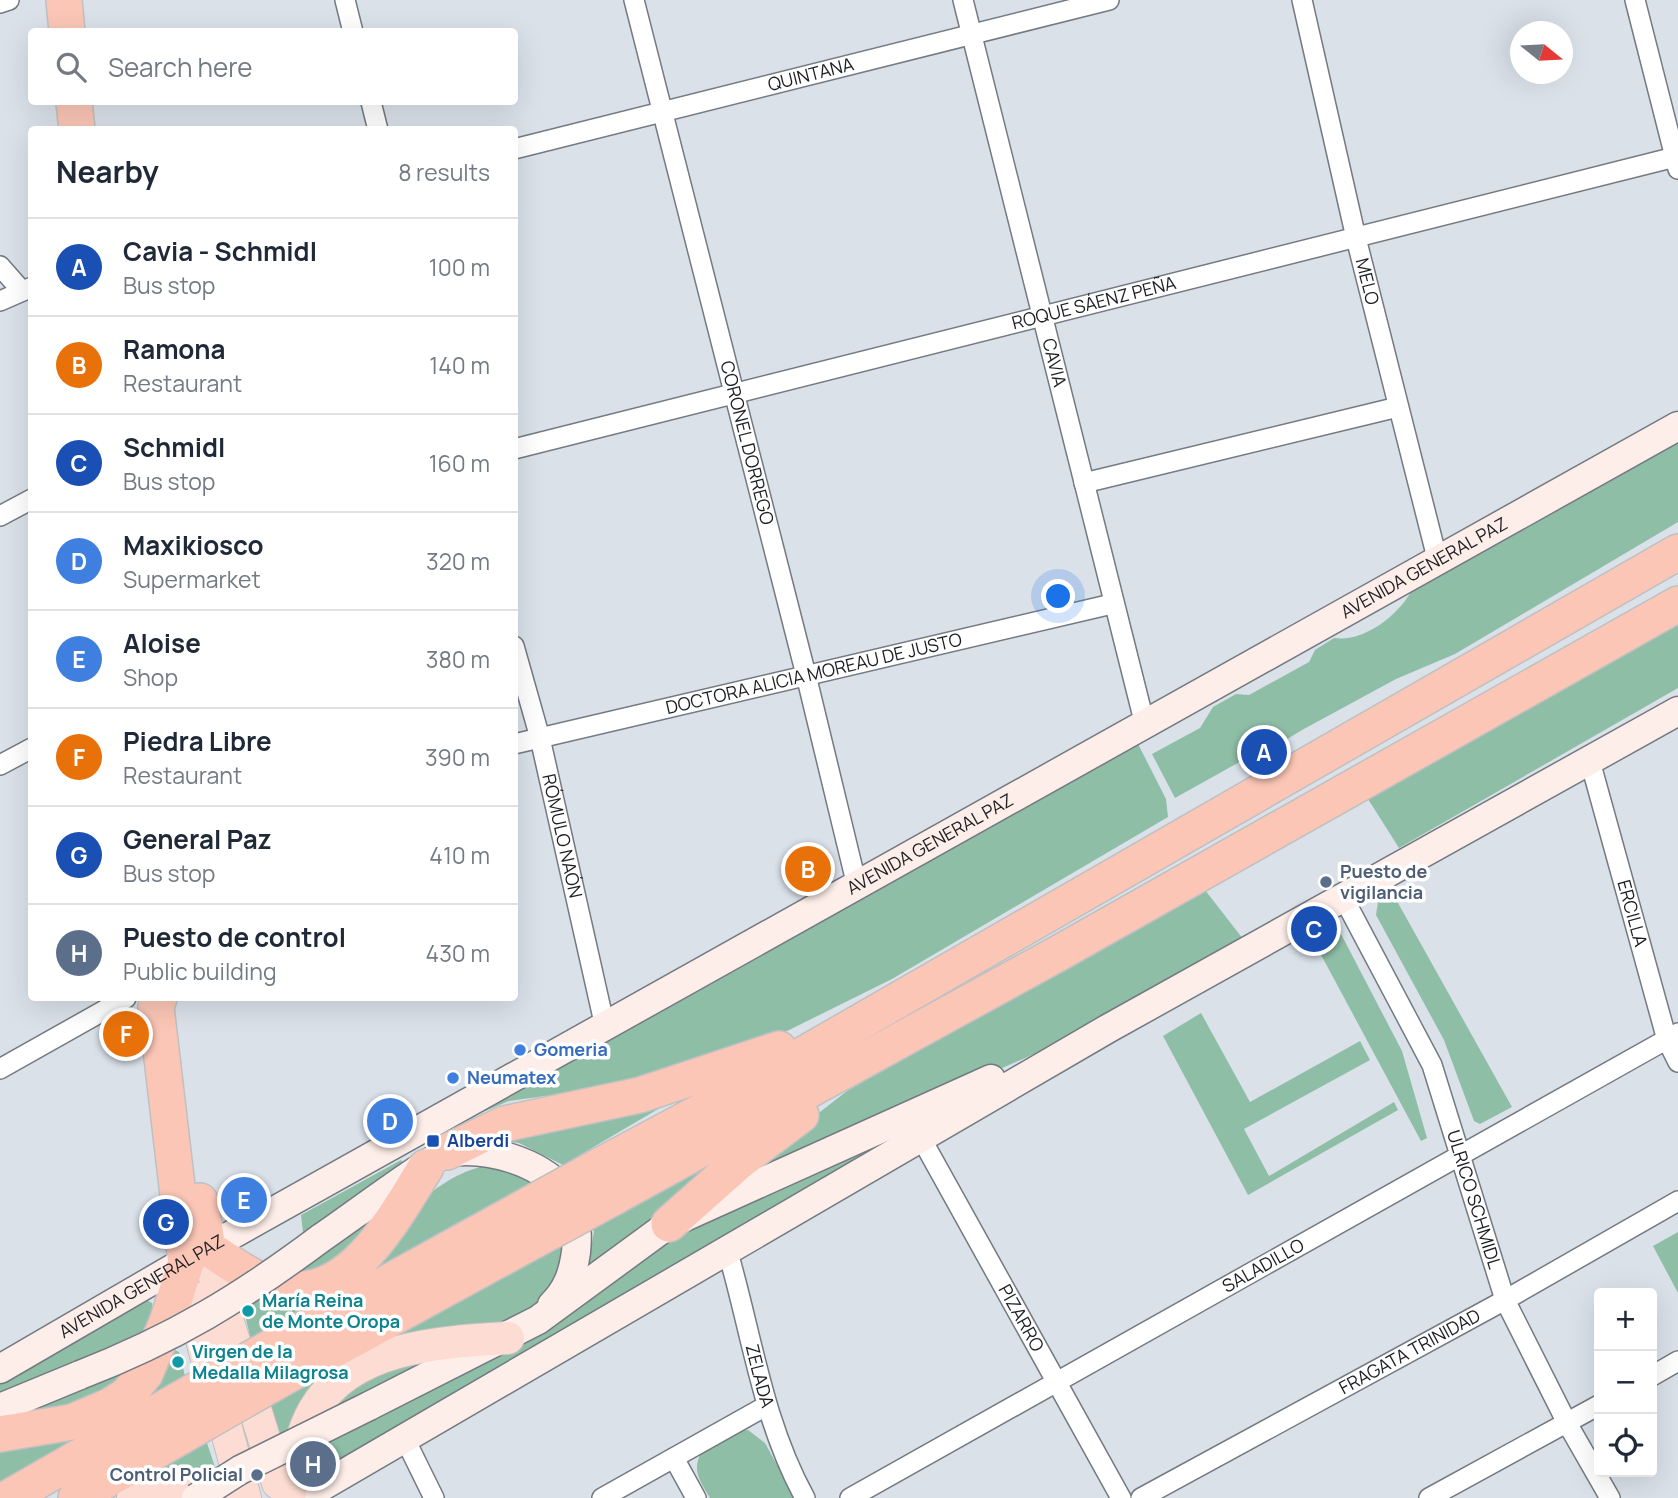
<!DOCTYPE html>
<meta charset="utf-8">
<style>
:root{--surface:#fff;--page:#f2f2f3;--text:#1f2937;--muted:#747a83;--line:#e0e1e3;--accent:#1a73e8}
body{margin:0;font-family:Manrope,sans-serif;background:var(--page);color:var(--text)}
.controls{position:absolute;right:21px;bottom:21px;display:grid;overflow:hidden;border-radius:7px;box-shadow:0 7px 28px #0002}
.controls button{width:63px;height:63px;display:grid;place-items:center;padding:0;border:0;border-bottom:2px solid var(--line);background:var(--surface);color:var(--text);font:35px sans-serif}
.compass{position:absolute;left:1510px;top:21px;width:63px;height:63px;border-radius:50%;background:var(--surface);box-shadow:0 7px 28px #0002;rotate:108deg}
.you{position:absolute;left:1059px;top:597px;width:24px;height:24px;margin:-18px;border:5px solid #fff;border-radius:50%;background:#1a73e8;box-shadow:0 0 0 10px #1a73e833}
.badge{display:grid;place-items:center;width:46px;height:46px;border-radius:50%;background:var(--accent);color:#fff;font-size:23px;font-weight:700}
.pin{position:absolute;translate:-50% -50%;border:4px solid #fff;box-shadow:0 2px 7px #0006}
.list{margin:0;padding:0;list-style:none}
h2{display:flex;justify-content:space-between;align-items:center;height:91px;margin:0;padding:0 28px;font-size:30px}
h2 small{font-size:23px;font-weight:400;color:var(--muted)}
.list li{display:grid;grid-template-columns:46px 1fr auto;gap:21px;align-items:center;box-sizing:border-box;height:98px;padding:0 28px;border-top:2px solid var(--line)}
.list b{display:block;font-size:26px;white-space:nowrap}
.list p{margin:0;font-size:23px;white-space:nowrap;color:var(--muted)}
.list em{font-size:23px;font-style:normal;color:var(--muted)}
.icon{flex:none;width:38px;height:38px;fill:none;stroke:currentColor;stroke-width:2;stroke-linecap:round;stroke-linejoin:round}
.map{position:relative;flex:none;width:1678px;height:1498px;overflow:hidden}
.search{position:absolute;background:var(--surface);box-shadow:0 7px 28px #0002;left:28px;top:28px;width:490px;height:77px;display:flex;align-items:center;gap:18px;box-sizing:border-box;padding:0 24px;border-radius:7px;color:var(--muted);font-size:26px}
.panel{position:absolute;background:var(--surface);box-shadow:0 7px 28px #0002;left:28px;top:126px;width:490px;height:875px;border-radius:7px}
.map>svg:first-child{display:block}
.green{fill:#8fbea7}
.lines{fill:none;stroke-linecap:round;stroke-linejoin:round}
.street-casing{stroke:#747a81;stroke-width:22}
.secondary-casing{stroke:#747a81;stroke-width:31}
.primary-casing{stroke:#bfc0c1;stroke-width:34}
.highway-casing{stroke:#bfc0c1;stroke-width:38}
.street{stroke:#fff;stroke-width:19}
.secondary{stroke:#feeee9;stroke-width:28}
.primary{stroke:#fdddd3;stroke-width:32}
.highway{stroke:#fbc6b6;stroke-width:35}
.secondary-bridge-casing{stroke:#747a81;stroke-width:31;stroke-linecap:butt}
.highway-bridge-casing{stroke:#bfc0c1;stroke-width:38;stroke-linecap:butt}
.secondary-bridge{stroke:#feeee9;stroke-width:28}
.highway-bridge{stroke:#fbc6b6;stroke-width:35}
.service-dot{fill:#5c6f8a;stroke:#fff;stroke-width:2.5}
.shop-dot{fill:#3f7fe0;stroke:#fff;stroke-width:2.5}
.transit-dot{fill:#1a4fb4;stroke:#fff;stroke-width:2.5}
.culture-dot{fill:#0f9aa8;stroke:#fff;stroke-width:2.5}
.labels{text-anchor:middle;stroke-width:7;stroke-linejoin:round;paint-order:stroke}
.street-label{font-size:18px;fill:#1c1e22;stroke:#fff}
.service-label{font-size:18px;font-weight:bold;fill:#4e5e75;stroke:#fff;text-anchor:start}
.shop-label{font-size:18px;font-weight:bold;fill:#366cbe;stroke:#fff;text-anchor:start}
.transit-label{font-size:18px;font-weight:bold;fill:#164399;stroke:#fff;text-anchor:start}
.culture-label{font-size:18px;font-weight:bold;fill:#0d838f;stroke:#fff;text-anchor:start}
</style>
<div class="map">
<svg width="1678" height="1498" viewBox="0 0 1678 1498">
<rect width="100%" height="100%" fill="#dae1e9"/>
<path class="green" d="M1678,440V522L1455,654L1396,679L1302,730L1269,750L1249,770L1243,760L1175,798L1152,754L1200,728L1213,707L1236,694L1249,695L1309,662L1315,650L1334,638C1364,642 1396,617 1411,592Z
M1678,623V688L1399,848L1368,799Z
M1135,738L1166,799L1168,817L892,979L781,1034L618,1086L509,1101L456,1123Z
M1205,890L1247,944L1106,1022L709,1198L847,1091Z
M1393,894L1512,1107L1480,1124L1474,1121L1444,1040L1376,915L1378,902Z
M1327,930L1341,934L1402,1051L1427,1138L1421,1141L1312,938Z
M1201,1013L1250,1102L1360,1041L1370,1060L1244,1129L1269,1176L1394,1102L1398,1110L1248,1195L1163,1036Z
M670,1102L563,1165L519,1143L505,1141Z
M931,1119L324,1468L313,1455L318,1440L492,1360L558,1323L664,1243L702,1218Z
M736,1146L708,1179L587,1269L594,1232L592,1226Z
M401,1160L404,1165L304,1241L301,1215Z
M499,1163L535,1180L352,1281C393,1231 430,1172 499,1163Z
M398,1200L357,1254L285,1279Z
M1678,1232V1293L1653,1246Z
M569,1237L567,1258L545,1296L523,1313L499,1323L418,1338L295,1427L278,1435L269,1406Z
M335,1289L251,1340L243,1307L266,1293Z
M143,1298L152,1303L154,1318L148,1332L0,1400V1380Z
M170,1348L179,1352L185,1376L129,1406Z
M459,1353L324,1413L362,1375Z
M141,1360L135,1373L81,1409L4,1420Z
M107,1420L0,1483V1441Z
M748,1430L765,1443L795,1498H710C700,1481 691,1470 702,1451L737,1431Z
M206,1440L216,1470L196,1482L109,1498Z"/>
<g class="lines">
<g class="street-casing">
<g id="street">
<path d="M345,0L353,32"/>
<path id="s1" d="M634,0L806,675L857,886"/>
<path id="s2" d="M963,0L1145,725"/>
<path id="s3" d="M1302,0L1356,238L1438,562"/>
<path d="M1635,0L1678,169"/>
<path d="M0,3L9,0"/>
<path d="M371,102L378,130"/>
<path id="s4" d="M514,149L1109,0"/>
<path d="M0,266L22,291"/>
<path d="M0,301L32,287"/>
<path id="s5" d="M514,449L1675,157"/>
<path d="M1084,483L1398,407"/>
<path d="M0,516L32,499"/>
<path id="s6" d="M514,646L540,738L605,1027"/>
<path id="s7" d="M514,744L1112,604"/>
<path id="s8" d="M1590,761L1667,1040L1678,1062"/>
<path d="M0,765L32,748"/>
<path id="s9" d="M1343,897L1432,1065L1505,1300L1567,1423L1610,1498"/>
<path d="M0,1069L126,998"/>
<path id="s10" d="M921,1138L1121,1498"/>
<path id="s11" d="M727,1249C752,1334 762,1420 805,1498"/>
<path d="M1652,1376L1678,1361"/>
<path d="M404,1437L434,1498"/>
<path d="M674,1458L696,1498"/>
<path d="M602,1498L766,1406"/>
<path id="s12" d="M850,1498L1678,1033"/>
<path id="s13" d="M1141,1498L1505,1300L1678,1201"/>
<path d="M1429,1498L1599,1405"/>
</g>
</g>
<g class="secondary-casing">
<g id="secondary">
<path d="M321,1238C341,1225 435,1154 450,1152C488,1147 538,1161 564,1191C577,1207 578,1233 576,1252C573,1274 567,1290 552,1305"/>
<path id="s14" d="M0,1369L208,1248L1678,426"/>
<path d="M369,1406L538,1320L669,1224L991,1079"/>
<path d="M0,1408L80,1375"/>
<path d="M302,1498L1109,1028L1678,711"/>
</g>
</g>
<g class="primary-casing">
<path id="primary" d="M208,1248L217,1287L278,1483
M190,1296L245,1498
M133,1498C159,1485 187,1486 213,1498
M289,1498C295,1469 299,1436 314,1410C351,1346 442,1342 508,1338"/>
</g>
<g class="highway-casing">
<path id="highway" d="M64,0L67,32
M74,102L77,130
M447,1152L504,1124L640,1095L779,1049
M601,1165L745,1088L1678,552
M616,1196L1059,953L1678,604
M200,1201L208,1248C227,1261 247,1275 268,1284C346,1313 393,1219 426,1167
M669,1224L741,1160L801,1115
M287,1338L514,1213
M297,1370L535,1240
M0,1434L72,1422L110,1406L127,1395L145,1374L167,1322L186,1263L156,1007L159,998
M8,1498L168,1406
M76,1498L180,1437"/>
</g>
<use href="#street" class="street"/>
<use href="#secondary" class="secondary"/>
<use href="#primary" class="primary"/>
<use href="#highway" class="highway"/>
<g class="secondary-bridge-casing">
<path id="secondary-bridge" d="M80,1375C173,1339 241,1298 321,1238
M196,1498L240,1470L369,1406"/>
</g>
<g class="highway-bridge-casing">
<path id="highway-bridge" d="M514,1213L601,1165
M535,1240L616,1196
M168,1406L287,1338
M180,1437L297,1370"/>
</g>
<use href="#secondary-bridge" class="secondary-bridge"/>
<use href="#highway-bridge" class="highway-bridge"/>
</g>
<g class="service-dot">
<circle cx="1326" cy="882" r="7"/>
<circle cx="257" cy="1475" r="7"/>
</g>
<g class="shop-dot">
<circle cx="520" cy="1050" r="7"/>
<circle cx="453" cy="1078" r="7"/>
</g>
<rect class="transit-dot" x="426" y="1134" width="14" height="14" rx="3.5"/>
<g class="culture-dot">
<circle cx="248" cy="1311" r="7"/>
<circle cx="178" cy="1362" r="7"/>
</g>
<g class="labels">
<g class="street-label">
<text dy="6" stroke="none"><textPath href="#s4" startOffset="306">QUINTANA</textPath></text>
<text dy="6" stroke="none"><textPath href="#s3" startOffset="289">MELO</textPath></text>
<text dy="6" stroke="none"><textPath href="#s5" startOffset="598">ROQUE SÁENZ PEÑA</textPath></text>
<text dy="6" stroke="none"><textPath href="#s2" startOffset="374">CAVIA</textPath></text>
<text dy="6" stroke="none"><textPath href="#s1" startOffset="457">CORONEL DORREGO</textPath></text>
<text dy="6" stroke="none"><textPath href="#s14" startOffset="1634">AVENIDA GENERAL PAZ</textPath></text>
<text dy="6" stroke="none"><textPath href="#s7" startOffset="308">DOCTORA ALICIA MOREAU DE JUSTO</textPath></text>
<text dy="6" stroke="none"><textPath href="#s6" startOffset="196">RÓMULO NAÓN</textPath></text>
<text dy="6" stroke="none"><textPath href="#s14" startOffset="1068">AVENIDA GENERAL PAZ</textPath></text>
<text dy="6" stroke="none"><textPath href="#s8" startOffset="158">ERCILLA</textPath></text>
<text dy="6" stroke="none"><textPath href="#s9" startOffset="331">ULRICO SCHMIDL</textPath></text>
<text dy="6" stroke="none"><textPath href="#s12" startOffset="474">SALADILLO</textPath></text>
<text dy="6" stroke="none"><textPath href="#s14" startOffset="164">AVENIDA GENERAL PAZ</textPath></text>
<text dy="6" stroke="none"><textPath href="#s10" startOffset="206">PIZARRO</textPath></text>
<text dy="6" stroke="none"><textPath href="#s13" startOffset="306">FRAGATA TRINIDAD</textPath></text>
<text dy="6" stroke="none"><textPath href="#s11" startOffset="131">ZELADA</textPath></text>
</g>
<g class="service-label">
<text x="1340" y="878">Puesto de<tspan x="1340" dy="21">vigilancia</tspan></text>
<text x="243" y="1481" text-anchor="end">Control Policial</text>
</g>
<g class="shop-label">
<text x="534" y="1056">Gomeria</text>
<text x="467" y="1084">Neumatex</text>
</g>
<g class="transit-label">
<text x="447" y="1147">Alberdi</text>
</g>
<g class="culture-label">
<text x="262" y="1307">María Reina<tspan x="262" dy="21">de Monte Oropa</tspan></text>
<text x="192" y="1358">Virgen de la<tspan x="192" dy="21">Medalla Milagrosa</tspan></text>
</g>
</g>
</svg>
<div class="controls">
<button>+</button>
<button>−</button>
<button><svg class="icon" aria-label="locate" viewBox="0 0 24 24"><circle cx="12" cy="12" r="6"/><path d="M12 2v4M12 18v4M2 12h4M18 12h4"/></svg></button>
</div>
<svg class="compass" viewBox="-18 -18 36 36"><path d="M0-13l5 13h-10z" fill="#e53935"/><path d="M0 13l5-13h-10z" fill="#747a83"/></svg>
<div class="you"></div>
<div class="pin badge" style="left:1264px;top:752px;background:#1a4fb4">A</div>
<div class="pin badge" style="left:808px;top:869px;background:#e8710a">B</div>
<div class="pin badge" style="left:1314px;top:929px;background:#1a4fb4">C</div>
<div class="pin badge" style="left:390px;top:1121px;background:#3f7fe0">D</div>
<div class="pin badge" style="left:244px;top:1200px;background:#3f7fe0">E</div>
<div class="pin badge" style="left:126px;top:1034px;background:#e8710a">F</div>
<div class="pin badge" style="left:166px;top:1222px;background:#1a4fb4">G</div>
<div class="pin badge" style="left:313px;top:1464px;background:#5c6f8a">H</div>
<div class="search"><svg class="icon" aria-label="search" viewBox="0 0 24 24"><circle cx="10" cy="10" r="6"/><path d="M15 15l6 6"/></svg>Search here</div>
<section class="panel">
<h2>Nearby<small>8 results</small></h2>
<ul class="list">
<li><span class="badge" style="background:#1a4fb4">A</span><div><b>Cavia - Schmidl</b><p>Bus stop</p></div><em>100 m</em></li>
<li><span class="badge" style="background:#e8710a">B</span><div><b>Ramona</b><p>Restaurant</p></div><em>140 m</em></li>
<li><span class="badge" style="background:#1a4fb4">C</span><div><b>Schmidl</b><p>Bus stop</p></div><em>160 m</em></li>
<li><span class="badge" style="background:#3f7fe0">D</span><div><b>Maxikiosco</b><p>Supermarket</p></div><em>320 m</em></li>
<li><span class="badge" style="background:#3f7fe0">E</span><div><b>Aloise</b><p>Shop</p></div><em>380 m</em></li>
<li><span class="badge" style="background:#e8710a">F</span><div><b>Piedra Libre</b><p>Restaurant</p></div><em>390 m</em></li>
<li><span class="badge" style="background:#1a4fb4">G</span><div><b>General Paz</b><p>Bus stop</p></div><em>410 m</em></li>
<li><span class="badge" style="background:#5c6f8a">H</span><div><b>Puesto de control</b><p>Public building</p></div><em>430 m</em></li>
</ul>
</section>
</div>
